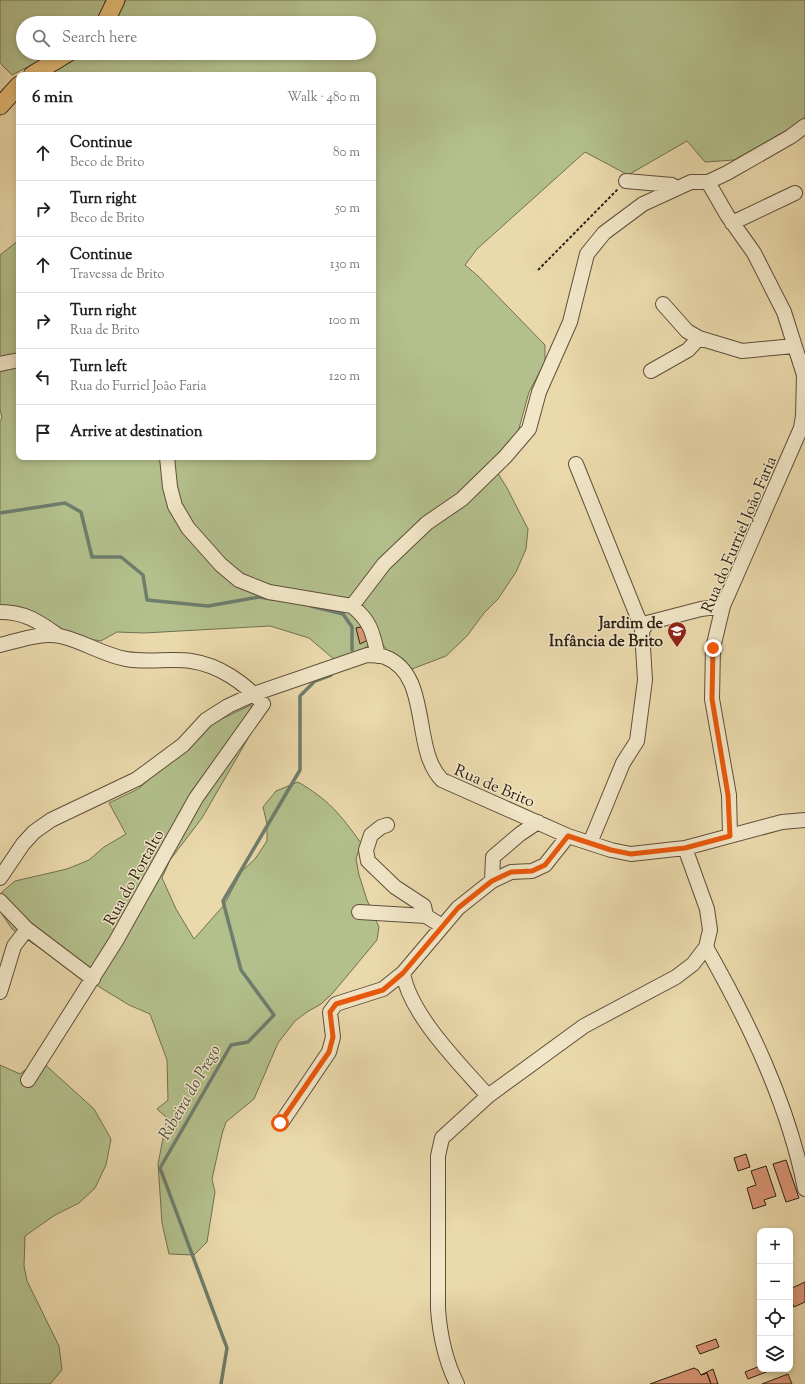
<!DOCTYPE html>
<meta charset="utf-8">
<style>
:root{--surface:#fff;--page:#f2f2f2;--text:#222;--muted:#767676;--line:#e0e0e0}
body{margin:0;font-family:"Sorts Mill Goudy",serif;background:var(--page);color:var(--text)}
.controls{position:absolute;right:12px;bottom:12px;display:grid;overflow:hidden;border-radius:8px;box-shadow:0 2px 6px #0003}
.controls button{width:36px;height:36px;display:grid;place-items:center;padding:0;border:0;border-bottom:1px solid var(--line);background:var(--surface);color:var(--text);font:20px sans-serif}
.stop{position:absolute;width:12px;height:12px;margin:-9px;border:3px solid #ea580c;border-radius:50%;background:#fff}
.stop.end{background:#ea580c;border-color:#fff;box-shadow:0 1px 4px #0008}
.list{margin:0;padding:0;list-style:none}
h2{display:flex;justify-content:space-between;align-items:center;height:52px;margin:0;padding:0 16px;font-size:17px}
h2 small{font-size:13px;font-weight:400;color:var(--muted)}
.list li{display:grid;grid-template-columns:26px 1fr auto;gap:12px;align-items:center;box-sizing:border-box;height:56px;padding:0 16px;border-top:1px solid var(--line)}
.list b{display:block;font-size:15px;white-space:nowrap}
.list p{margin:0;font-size:13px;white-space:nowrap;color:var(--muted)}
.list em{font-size:13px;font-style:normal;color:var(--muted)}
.icon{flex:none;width:22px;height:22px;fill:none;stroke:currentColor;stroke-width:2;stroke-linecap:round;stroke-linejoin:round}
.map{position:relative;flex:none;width:805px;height:1384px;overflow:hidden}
.search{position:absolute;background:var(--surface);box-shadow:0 2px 6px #0003;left:16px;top:16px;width:360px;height:44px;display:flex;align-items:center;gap:10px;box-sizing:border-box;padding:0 14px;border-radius:22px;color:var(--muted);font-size:15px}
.panel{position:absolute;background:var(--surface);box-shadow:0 2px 6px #0003;left:16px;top:72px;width:360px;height:388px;border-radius:8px}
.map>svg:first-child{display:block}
.green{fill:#b3c08c;stroke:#727050;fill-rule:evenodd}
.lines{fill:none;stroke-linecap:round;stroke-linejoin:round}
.stream{stroke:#6e7d6d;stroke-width:3.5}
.building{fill:#da9676;stroke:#302115}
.minor-casing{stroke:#5e4f3a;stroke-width:16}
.major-casing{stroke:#302115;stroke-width:19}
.path{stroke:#302115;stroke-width:2;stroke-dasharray:3 2;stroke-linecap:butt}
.minor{stroke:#f1e6c8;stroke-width:14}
.major{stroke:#e5bc76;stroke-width:17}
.route{stroke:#ea580c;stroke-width:5}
.labels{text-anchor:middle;stroke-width:3;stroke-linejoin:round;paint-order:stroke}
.street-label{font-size:16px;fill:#302115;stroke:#f1e6c8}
.poi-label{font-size:16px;font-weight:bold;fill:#302115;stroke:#f1e6c8;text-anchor:end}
.water-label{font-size:17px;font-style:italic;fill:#4f4f41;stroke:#f1e6c8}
</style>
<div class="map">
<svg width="805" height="1384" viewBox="0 0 805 1384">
<rect width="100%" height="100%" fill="#ead9ab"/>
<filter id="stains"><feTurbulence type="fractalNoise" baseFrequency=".005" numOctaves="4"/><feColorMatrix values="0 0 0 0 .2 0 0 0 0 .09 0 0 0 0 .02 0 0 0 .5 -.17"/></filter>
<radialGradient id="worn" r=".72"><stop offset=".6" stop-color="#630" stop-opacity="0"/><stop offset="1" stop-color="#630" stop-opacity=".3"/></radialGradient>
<path class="green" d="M0,0H805V117L796,125L734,160L705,162L687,141L628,175L585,152L477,249L465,265L478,276L545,345V362L529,392L518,432L491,462L507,488L528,529L526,549L516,572L498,599L484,613L467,636L446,656L412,669L400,671L382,643H371L350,660L336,661L309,638L270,626L144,633L117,632L101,641L71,636L0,613V421L2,418L0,409V255L19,240V457H373V75H49L41,60L12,75L0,63ZM23,23H369V53H23Z
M251,705L259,707L258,714L250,735L202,818L170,860L162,878L176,909L194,939L224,905L242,871L255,859L267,841V824L263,807L276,791L298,782C329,800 340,814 361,843L356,859L359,875L367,900L379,927L377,940L332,994L321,1004L307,1012L295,1021L278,1043L254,1099L226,1122L222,1134L212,1179L215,1192L207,1242L194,1255L169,1254L162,1223L158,1164L167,1118L157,1109L168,1100L167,1060L150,1014L129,1005L70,969L12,929L2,914V892L15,881L67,869L89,860L104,847L126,834L109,803L138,789L215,722Z
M39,1059L94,1109L111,1139L106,1165L95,1188L79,1203L55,1215L25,1236L24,1266L27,1281L59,1346L62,1370L50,1384H0V1065L20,1074Z"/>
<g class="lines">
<path class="stream" d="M0,513L65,503L81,512L92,557H121L143,575L147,600L208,606L259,597L272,599
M311,606L343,614L352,627V650
M221,1384L227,1348L160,1168L231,1045L248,1042L274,1015L241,970L223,901L300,770V696L315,681L331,675"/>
</g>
<path class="building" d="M365,626L368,640L360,644L356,628Z
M746,1154L750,1167L738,1171L734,1158Z
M786,1160L799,1198L786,1202L773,1164Z
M766,1166L776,1196L764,1200L766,1205L753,1209L747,1188L756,1185L751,1171Z
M805,1282V1302L794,1307L790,1298V1289Z
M716,1339L719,1347L700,1354L696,1346Z
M760,1366V1369H774L748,1379L745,1372Z
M694,1368L698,1370L701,1375L707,1373L711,1384H650Z
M713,1369L718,1384H711L707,1373L701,1375Z
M788,1374L792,1384H762Z"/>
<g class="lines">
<g class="minor-casing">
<path id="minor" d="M626,181L672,185L676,188
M708,182L727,215L754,253L784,312L804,375L803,416L801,428L723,606L713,648L712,699L729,795L730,835
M732,223L795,193
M663,304L687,331L699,338L742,351L794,346
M0,364L19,360
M651,371L688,350L699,338
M167,457L170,487L175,506L188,528L221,565L239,580L269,592L352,606C371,621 373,634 378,656
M576,464L638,618L644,626
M352,606L384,564L427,523L462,499L505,457L529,429L539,392L570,322L587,254L604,233L643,204L691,182H708L727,173L790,137L805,126
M0,612C26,612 39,622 59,636
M0,645C17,641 42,632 60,636C83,641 103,655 126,659C148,663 170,658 191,661C219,665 245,683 263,704L196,798L116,941L28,1080
M387,825L381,827L371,835L366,850L368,861L395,887L424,906L426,916L442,926
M590,843L623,763L637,741L645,680L642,631L647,623L701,609L723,606
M0,878L23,844L34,832L51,820L137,779L183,745L206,720L228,706L254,694L367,655C372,655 379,655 385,657C432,675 411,749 442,780L568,836L611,850L631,854L685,848L782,822L805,820
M492,881L493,857L520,834L538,822
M0,901L27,929L93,979
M359,912L426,916
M706,947C749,1023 788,1103 805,1189
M0,992L14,946L27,929
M488,1096C460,1064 410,1015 403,973L458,908L492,881L511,872L532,871L545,865L568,836
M281,1123L329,1052L333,1037L330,1012L336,1004L383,989L403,973
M457,1384C445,1360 440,1336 438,1309V1156L442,1138L488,1096L584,1026L676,977L693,964L706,947L710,930L707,909L685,848"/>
</g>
<g class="major-casing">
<path id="major" d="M105,23L116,0
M32,75L68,53
M0,106L19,85"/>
</g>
<path class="path" d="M538,270L618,189"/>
<use href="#minor" class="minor"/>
<use href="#major" class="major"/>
</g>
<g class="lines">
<path class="route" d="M280,1123L329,1052L333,1037L330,1012L336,1004L383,990L403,973L458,908L492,881L511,872L532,871L545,865L568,836L611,850L631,854L685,848L730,836L728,795L712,699L713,648"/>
</g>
<defs>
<g id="school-pin" transform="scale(1)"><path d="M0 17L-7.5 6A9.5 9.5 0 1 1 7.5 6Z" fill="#8f2418" stroke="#f1e6c8"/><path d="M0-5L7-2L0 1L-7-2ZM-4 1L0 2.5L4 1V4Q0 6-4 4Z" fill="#fff"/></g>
</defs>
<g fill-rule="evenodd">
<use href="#school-pin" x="677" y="631"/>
</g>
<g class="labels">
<g class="street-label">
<text transform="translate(738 534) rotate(-67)" y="6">Rua do Furriel João Faria</text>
<text transform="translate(495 785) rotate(23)" y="6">Rua de Brito</text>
<text transform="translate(133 877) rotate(-61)" y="6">Rua do Portalto</text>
</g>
<g class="poi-label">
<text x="663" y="628">Jardim de<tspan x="663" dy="18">Infância de Brito</tspan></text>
</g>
<g class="water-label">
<text transform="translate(189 1092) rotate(-60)" y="6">Ribeira do Prego</text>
</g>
</g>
<rect width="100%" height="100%" filter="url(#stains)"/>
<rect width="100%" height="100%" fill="url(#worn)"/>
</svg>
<div class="controls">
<button>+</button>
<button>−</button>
<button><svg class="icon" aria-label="locate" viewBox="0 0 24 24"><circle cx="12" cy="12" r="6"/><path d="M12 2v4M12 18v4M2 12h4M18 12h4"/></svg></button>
<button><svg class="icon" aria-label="layers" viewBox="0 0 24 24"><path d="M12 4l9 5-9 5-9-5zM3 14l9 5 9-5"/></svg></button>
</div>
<div class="stop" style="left:280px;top:1123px"></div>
<div class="stop end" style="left:713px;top:648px"></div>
<div class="search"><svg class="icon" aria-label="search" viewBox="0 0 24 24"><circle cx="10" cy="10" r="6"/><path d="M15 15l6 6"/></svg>Search here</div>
<section class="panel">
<h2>6 min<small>Walk · 480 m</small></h2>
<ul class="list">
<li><svg class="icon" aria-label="ahead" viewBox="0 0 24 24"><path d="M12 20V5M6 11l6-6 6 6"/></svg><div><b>Continue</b><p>Beco de Brito</p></div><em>80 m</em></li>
<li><svg class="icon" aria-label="right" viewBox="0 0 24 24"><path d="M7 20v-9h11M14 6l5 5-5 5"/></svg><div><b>Turn right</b><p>Beco de Brito</p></div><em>50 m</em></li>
<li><svg class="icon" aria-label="ahead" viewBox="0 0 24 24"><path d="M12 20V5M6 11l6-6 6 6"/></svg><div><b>Continue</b><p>Travessa de Brito</p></div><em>130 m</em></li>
<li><svg class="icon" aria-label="right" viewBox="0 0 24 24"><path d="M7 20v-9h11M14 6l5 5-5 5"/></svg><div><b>Turn right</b><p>Rua de Brito</p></div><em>100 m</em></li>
<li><svg class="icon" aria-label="left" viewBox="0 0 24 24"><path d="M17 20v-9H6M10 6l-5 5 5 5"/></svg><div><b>Turn left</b><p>Rua do Furriel João Faria</p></div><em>120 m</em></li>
<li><svg class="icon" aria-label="arrive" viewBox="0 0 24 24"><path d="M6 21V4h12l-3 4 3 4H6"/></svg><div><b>Arrive at destination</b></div></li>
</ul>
</section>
</div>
